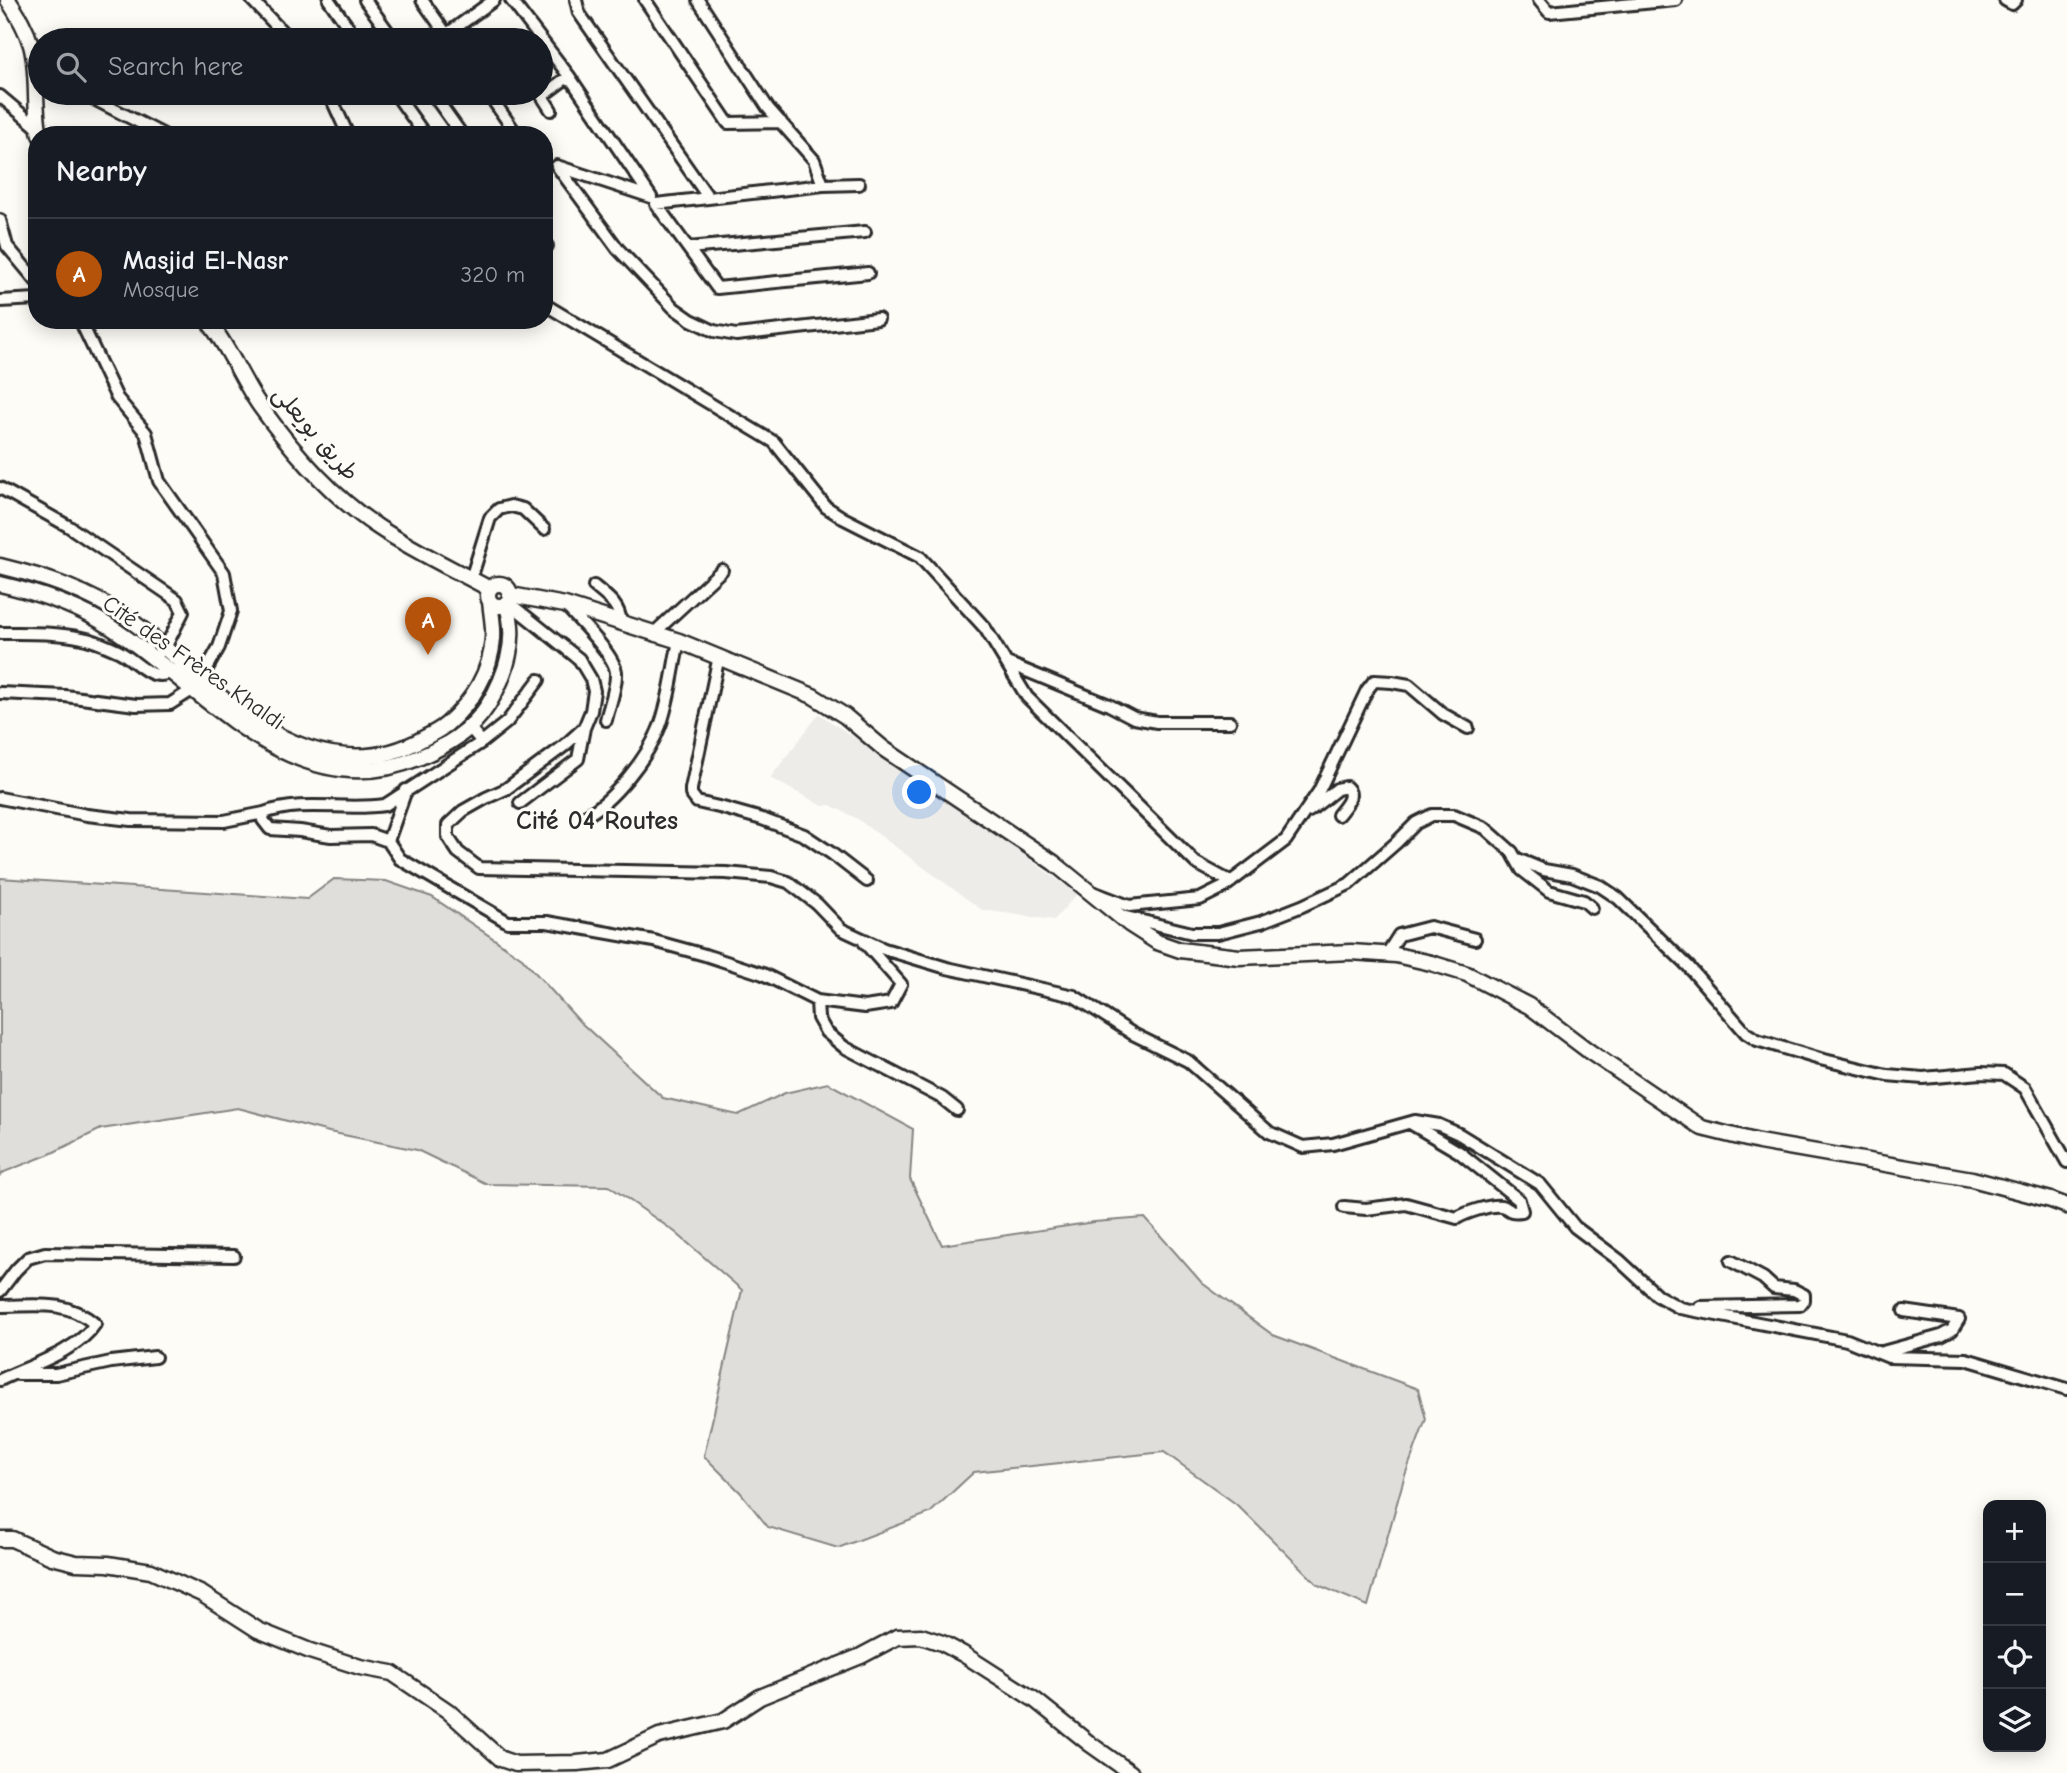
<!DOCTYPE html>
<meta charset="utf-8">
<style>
:root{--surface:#171b24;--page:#20242c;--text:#f1f3f6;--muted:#9ea1a6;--line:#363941;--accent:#b45309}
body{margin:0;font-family:"Comic Neue","Playpen Sans Arabic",sans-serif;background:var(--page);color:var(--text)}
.controls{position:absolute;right:21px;bottom:21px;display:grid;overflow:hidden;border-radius:14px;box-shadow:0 4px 18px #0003}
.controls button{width:63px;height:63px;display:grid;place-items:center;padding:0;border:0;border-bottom:2px solid var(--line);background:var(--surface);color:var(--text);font:35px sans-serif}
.you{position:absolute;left:920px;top:793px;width:24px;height:24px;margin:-18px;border:5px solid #fff;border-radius:50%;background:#1a73e8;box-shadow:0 0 0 10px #1a73e833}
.badge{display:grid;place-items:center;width:46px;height:46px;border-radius:50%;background:var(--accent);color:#fff;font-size:23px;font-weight:700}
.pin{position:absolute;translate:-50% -58px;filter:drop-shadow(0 2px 4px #0008)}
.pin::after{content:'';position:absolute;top:37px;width:24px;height:21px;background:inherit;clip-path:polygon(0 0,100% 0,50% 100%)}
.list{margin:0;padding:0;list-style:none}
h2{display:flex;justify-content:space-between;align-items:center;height:91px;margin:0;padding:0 28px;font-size:30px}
h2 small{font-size:23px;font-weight:400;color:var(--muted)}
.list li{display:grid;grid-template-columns:46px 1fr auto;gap:21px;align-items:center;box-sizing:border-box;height:112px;padding:0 28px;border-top:2px solid var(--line)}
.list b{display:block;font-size:26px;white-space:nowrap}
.list p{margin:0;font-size:23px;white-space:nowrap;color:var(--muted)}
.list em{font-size:23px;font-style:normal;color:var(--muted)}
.icon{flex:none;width:38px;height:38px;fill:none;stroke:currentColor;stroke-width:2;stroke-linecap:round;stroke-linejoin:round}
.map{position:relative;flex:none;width:2067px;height:1773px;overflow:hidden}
.search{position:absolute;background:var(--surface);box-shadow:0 4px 18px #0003;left:28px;top:28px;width:525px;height:77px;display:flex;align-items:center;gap:18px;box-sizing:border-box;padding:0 24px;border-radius:38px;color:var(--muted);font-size:26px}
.panel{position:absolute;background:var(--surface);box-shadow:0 4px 18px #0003;left:28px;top:126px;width:525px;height:203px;border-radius:28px}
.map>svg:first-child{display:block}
.built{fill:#edece8}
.green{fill:#dfdeda;stroke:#858482;stroke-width:2}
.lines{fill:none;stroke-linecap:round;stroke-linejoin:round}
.street-casing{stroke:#2b2b2b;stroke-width:16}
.secondary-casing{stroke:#2b2b2b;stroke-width:19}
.street{stroke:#fdfcf7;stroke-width:10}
.secondary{stroke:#fdfcf7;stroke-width:14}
.labels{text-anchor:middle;stroke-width:6;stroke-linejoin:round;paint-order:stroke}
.street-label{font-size:23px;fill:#2b2b2b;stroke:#fdfcf7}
.quarter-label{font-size:26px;font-weight:bold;fill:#2b2b2b;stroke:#fdfcf7}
</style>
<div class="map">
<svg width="2067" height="1773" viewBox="0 0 2067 1773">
<rect width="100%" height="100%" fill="#fdfcf7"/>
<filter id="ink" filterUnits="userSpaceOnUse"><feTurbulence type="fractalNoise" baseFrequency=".0143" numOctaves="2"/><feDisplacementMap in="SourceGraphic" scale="14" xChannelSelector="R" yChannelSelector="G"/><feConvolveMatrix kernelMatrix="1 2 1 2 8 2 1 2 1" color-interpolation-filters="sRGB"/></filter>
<g filter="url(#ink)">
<path class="built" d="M819,714L956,805L1077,894L1054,920L982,910L856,818L830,805L823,806L770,778Z"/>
<path class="green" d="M0,878L307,899L334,879L386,881L432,897L522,958L579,1021L663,1098L738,1115L785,1093L828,1083L913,1129L910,1179L942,1245L1094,1222L1145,1218L1202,1283L1273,1335L1418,1389L1426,1419L1404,1478L1368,1606L1318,1585L1236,1504L1164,1452L974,1472L930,1513L838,1548L768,1527L740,1492L704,1456L742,1290L675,1232L609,1186L487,1184L417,1150L329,1132L238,1108L101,1129L50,1154L4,1172L0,1176Z"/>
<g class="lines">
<g class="street-casing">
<path id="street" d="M252,0L290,40
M329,0L357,40
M365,0L394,40
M422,0L449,38
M511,0L569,76L651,197
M576,0L579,13L708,197
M645,0L728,123L781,122
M698,0L768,108L814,160L823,185L656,204L717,288L868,273
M1539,0L1549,12L1676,0
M2005,0L2012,4L2016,0
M447,34L494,0
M82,93L164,135
M329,93L348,135
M395,93L425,135
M432,93L462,135
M488,93L517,135
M0,96L38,128
M551,110L542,96L569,76
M823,185L859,184
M651,197L557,166L618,249L674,308L691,320L714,331L736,335L878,319
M0,220L7,246L37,282
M544,243L547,246
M688,248L865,232
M0,301L37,299
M544,304L774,442L826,507L843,518L920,557L985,628L1027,697L1196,863L1231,882
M0,488L68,526L177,600L183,612L165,648L160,652
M471,579L490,518L499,509L511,506L523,509L544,529
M594,586C607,597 619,604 621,622
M508,602L579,659L591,679L594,691L591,711L584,728L564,746L506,789L486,798L463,811L448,825V837L458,852L479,868L726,873L771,877L788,882L817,904L841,929L884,949L947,968L1074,996L1133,1034L1188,1061L1269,1132L1303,1147L1333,1144L1415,1121L1439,1125L1459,1134L1540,1184L1575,1227L1619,1260L1658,1296L1680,1308L1847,1340L1889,1357L1966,1359L2067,1389
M566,606C578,620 614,654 616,672C617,687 609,706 606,720
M0,633C26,633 56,632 82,638C94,640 107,646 118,651C137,660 152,686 175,670
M654,633L722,570
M719,656L691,789V794L697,802L723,808L762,819L804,835L831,853L867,881
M1007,663L1109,705L1134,718L1157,722H1230
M0,693L65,696L136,705L170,704L192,690L201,679L219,647L231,611L224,573L159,481L146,433L117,398L80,320
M470,728L482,742L385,805C345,811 303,799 264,813L263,820L270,829L300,831L331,836L371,835L388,841L400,859L508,922H547L654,941L705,955L763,974L817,1001L865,1007L891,1003L901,984L864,942
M482,742L507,722L539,680
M0,798L87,815L131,820L224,821L264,813
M520,803L578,759L584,728
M1309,811L1337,789L1346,787C1356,796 1344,807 1338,815
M585,816C613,802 649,755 660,726C670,699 673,668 679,641
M388,841L406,790
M1515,858L1544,870L1572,875L1600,886L1618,898L1688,966L1746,1033L1757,1040L1820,1059L1887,1075L1923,1078L1981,1073L2004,1074L2025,1088L2067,1162
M1095,893L1129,906L1200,899L1224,887L1286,840L1319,791L1367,690L1374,681L1392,682L1409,685L1443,714L1468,728
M1122,916L1192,933H1218L1261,922L1302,906L1349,884L1396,843L1416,823L1432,815H1454L1485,828L1512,852L1522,870L1549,891L1584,901L1592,908
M1387,954L1399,935L1430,927L1475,939
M817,1001L818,1018L826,1032L844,1047L942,1098L957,1110
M1344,1207L1366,1209L1406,1204L1457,1218C1465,1213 1491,1204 1501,1206C1511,1208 1506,1213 1522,1211L1519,1200L1459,1152L1410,1123
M0,1291L16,1270L28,1258L45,1253L234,1256
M0,1306C36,1306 65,1299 95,1324C78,1351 29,1366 0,1380
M1700,1307L1800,1305L1804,1300V1295L1794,1290L1774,1288L1763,1278L1731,1261
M1879,1353L1941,1336L1952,1330L1959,1319L1904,1311
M18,1374H56L111,1362L155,1357"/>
</g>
<g class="secondary-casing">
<path id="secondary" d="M8,0C18,15 26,28 31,45C39,73 33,105 40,135
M207,320C229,346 241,379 260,406C293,452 331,496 378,527C414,551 453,569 490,589
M0,566C45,577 89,591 127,618C172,649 208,692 255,722C308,756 367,771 424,738C432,734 440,730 447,724C472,702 491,672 493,638C494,626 491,613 490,601
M488 595a11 11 0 1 1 22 0a11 11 0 1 1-22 0Z
M0,584C34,592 69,603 99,620C196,676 290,812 418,758C446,746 471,732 488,705C506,676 519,637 506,604
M511,595L565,605L679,641L813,696L845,716L884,749L1054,863L1129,924L1157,942L1180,950L1239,957L1351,952L1396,955L1431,963L1467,974L1529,1006L1590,1052L1702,1128L1759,1142L1972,1179L2051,1200L2067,1206
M0,1539H12L52,1557L76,1563L108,1564L151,1571L202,1594L258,1630L310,1651L360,1667L392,1673L448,1711L501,1759L516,1764L577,1763L608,1760L659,1736L723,1721L760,1697L861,1656L897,1637L921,1636L942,1643L963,1654L1035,1700L1090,1744L1131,1773"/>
</g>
<use href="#street" class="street"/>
<use href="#secondary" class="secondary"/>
</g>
</g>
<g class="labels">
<g class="street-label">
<text transform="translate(316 433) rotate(49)" y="8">طريق بويعلى</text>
<text transform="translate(194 662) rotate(35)" y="8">Cité des Frères Khaldi</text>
</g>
<g class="quarter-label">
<text x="597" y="829">Cité 04 Routes</text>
</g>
</g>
</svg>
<div class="controls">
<button>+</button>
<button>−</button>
<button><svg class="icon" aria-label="locate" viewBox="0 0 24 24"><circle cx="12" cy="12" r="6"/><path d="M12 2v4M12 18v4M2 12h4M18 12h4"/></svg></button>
<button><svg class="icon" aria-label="layers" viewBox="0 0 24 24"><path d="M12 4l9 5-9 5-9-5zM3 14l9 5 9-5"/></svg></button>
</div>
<div class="you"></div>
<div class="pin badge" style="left:428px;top:655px">A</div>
<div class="search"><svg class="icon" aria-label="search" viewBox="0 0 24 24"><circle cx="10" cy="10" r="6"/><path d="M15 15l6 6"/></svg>Search here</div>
<section class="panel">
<h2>Nearby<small></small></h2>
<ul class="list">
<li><span class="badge">A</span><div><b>Masjid El-Nasr</b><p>Mosque</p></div><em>320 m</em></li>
</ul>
</section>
</div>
